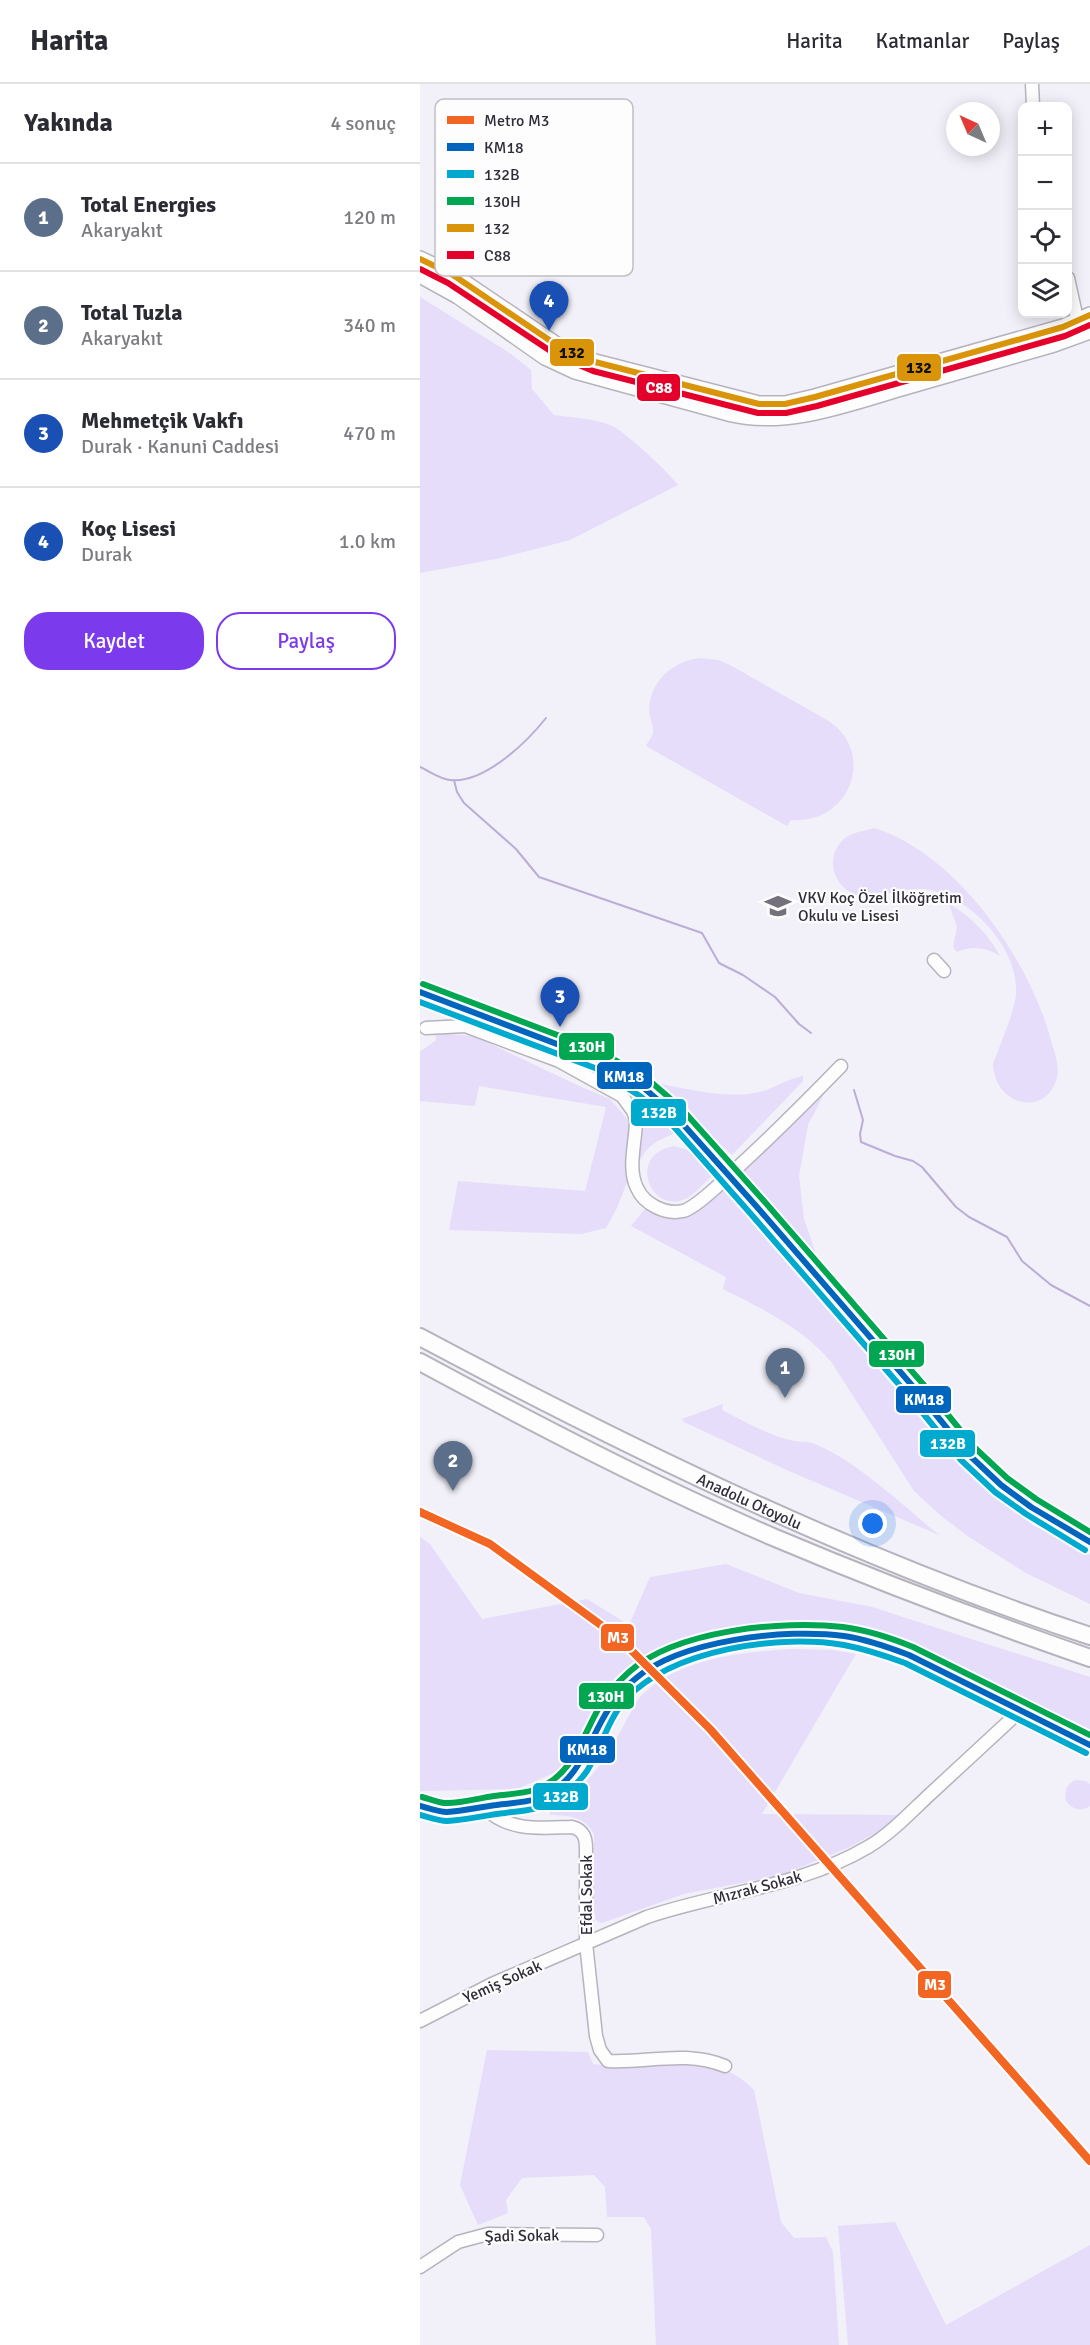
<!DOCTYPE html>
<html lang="tr">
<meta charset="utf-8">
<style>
:root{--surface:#fff;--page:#f7f7f7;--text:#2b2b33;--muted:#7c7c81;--line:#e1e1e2;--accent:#7c3aed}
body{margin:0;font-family:Signika,sans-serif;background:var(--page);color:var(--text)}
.controls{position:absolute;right:18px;top:18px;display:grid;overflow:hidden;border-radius:12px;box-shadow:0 3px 15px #0003}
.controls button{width:54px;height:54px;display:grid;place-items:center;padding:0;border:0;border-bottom:2px solid var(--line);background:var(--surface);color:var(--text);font:30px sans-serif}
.compass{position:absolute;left:526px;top:18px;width:54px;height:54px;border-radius:50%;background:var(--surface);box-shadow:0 3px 15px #0003;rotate:316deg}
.you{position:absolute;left:453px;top:1440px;width:21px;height:21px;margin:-15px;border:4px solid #fff;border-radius:50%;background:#1a73e8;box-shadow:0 0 0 9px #1a73e833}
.badge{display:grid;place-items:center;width:39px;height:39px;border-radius:50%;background:var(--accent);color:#fff;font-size:20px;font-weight:700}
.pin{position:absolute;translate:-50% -50px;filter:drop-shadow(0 2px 3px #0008)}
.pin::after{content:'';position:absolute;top:32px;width:21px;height:18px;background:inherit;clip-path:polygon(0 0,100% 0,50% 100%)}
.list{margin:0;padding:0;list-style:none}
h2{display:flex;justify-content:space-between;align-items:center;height:78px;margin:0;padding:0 24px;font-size:26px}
h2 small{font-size:20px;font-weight:400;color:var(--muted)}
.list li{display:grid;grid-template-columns:39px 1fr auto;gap:18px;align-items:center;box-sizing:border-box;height:108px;padding:0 24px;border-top:2px solid var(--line)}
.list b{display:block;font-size:22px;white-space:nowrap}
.list p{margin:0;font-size:20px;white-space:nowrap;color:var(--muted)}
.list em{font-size:20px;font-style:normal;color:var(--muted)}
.actions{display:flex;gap:12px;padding:18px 24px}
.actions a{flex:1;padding:14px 0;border:2px solid var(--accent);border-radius:24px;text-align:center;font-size:21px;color:var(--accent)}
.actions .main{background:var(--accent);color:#fff}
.icon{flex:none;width:33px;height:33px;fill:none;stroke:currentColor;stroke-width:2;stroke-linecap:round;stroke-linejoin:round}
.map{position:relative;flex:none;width:670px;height:2261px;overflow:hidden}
header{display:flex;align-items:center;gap:36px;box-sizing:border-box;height:84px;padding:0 30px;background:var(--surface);border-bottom:2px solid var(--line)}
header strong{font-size:28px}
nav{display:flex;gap:33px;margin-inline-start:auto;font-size:21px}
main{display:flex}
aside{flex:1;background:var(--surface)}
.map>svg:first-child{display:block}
.green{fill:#e5ddfa}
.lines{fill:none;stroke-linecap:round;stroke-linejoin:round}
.stream{stroke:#bbaed6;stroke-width:2}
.minor-casing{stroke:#b6b3bd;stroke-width:15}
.major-casing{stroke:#b6b3bd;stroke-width:18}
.highway-casing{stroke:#b6b3bd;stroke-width:20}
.minor{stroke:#fdfdfe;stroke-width:12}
.major{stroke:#fdfdfe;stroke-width:15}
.highway{stroke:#fdfdfe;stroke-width:16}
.major-bridge-casing{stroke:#b6b3bd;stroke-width:18;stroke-linecap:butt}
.major-bridge{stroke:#fdfdfe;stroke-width:15}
.bus-1-casing{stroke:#fdfdfd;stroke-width:10}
.bus-2-casing{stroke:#fdfdfd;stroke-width:10}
.bus-3-casing{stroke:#fdfdfd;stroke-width:10}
.bus-4-casing{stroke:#fdfdfd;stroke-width:10}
.bus-5-casing{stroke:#fdfdfd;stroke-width:10}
.bus-1{stroke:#0065bd;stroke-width:6}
.bus-2{stroke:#00a9ce;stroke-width:6}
.bus-3{stroke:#00a651;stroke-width:6}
.bus-4{stroke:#d99409;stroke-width:6}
.bus-5{stroke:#e4002b;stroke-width:6}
.metro-1-casing{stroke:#fdfdfd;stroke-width:12}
.metro-1{stroke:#f26522;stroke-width:8}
.labels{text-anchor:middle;stroke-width:4.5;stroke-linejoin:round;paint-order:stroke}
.poi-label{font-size:16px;fill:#302c39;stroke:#fdfdfd;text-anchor:start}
.street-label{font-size:16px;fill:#302c39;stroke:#fdfdfd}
.key{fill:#fdfdfd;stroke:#c0bec2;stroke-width:1.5}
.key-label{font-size:16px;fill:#302c39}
.line-badge{stroke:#fdfdfd;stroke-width:2}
.badge-label{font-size:16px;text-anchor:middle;font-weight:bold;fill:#fff}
.pale-badge-label{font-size:16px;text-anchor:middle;font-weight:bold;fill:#111}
</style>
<header>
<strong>Harita</strong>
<nav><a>Harita</a><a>Katmanlar</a><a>Paylaş</a></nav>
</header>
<main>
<aside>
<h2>Yakında<small>4 sonuç</small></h2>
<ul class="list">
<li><span class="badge" style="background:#5c6f8a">1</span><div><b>Total Energies</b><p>Akaryakıt</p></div><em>120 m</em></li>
<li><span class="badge" style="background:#5c6f8a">2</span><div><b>Total Tuzla</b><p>Akaryakıt</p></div><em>340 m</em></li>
<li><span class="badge" style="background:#1a4fb4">3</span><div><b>Mehmetçik Vakfı</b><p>Durak · Kanuni Caddesi</p></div><em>470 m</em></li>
<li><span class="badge" style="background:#1a4fb4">4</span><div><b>Koç Lisesi</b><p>Durak</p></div><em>1.0 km</em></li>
</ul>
<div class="actions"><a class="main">Kaydet</a><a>Paylaş</a></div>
</aside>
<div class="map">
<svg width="670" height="2261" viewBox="0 0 670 2261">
<rect width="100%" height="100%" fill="#f2f0f8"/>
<path class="green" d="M0,213L91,270L111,286L112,305L134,331C153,334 173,334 190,341C205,347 247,387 258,401L150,456L76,475L0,489Z
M279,574L298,576L310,581L407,636C458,668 430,741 371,736L367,742L226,662C228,658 232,653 233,649C234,642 229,633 229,625C231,597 252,578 279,574Z
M454,744C536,769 608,874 630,953C633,965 640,980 637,993C628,1033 575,1024 573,980C580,961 594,929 596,911C600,866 552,814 510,806C485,801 452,818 434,810C412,801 405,772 424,755C432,748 445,747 454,744Z
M529,820C551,832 568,850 580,872C567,864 552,861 537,868L533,863L537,843Z
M15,949L54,952L157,1001L190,1015L209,1037L211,1051L207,1098L197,1124L186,1144L161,1150L29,1146L38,1097L165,1107L186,1023L59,1002L55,1022L0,1017V968L16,956Z
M383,992V997L312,1071L229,997C262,1004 306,1016 339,1008C354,1005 367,995 383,992Z
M406,1006L388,1041L379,1092L384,1135L397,1173L396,1180L322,1087L402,1007Z
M210,1012L256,1049C236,1057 228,1060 218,1080V1025Z
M254,1062L271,1067L292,1092C284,1099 276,1109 267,1114C232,1133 205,1071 254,1062Z
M303,1106L445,1269L542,1384L611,1440L670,1471V1520L606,1489L549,1453L520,1431L494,1407L412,1279C383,1244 343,1225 303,1205L306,1193L211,1142L225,1125L241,1130L266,1132Z
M303,1320L302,1326C324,1337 349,1352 374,1357C380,1358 386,1357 392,1359C432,1373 485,1423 519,1451L369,1387L264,1338L262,1335Z
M0,1453L10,1460L62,1535L167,1515L209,1541L230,1493L306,1480L379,1509L452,1523L670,1593V1650L483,1556L418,1541L351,1544L278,1557L214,1580L189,1609L165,1655L143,1685L97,1705L0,1707Z
M371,1565L413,1566L436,1570L342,1730L479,1731L455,1749L430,1763L359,1792L264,1810L182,1839L176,1836L174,1825V1750C163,1731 150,1732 130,1731L131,1719C175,1708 198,1649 219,1614C256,1575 320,1568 371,1565Z
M655,1696L665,1697L670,1700V1722C661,1728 653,1726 646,1717C644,1708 646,1701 655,1696Z
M67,1966L168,1968L173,1980L184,1981C235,1979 295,1965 334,2006L361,2138L374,2154L406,2153L413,2168L419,2261H236L231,2145L224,2133H187L185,2103L174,2091L102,2094L86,2116L88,2129L58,2141L40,2101Z
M475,2138L526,2241L670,2161V2261H428L418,2142Z"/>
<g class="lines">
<path class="stream" d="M0,683C9,687 20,695 30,696C64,700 107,658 126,634
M34,696L37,708L44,719L96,765L119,793L282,849L299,879L323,891L355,913L379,940L391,949
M434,1006L443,1036L440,1050L441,1058L475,1072L493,1077L502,1083L536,1123L549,1133L587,1153L602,1177L631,1201L670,1222"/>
<g class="minor-casing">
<path id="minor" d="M612,0L613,22
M648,194L659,244
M514,876L524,887
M6,944L45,942L139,977L202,1012L213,1027L216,1036C216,1058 207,1084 217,1104C224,1120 245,1131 263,1127C273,1125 298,1102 306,1094C346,1058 384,1020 421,982
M64,1723C88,1748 120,1744 152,1743C164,1746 166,1754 166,1765V1859L176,1952L180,1966L188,1977C230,1979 264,1966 305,1982
M0,1937L72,1900L227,1833C301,1808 380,1803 448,1763C470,1750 489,1730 507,1713C538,1684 570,1655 601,1626
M0,2183L38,2158L68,2150L177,2151"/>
</g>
<g class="major-casing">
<path id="major" d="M0,175L33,191L141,264L175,278L339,320H365L395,313L643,243L670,231
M0,191L38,212L125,273L155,287L312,330C370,343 432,318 488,302C537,288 585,274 634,260L670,247
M0,908L179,976L225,1005L253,1029L282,1060
M337,1123L496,1306L547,1369L581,1401L611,1423L670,1458
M0,1722L25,1728L116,1715C171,1695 167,1650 198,1611C238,1559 362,1542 424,1552C446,1556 468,1563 489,1571L670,1661"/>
</g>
<g class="highway-casing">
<g id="highway">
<path id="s1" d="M0,1253C216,1368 437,1475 670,1552"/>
<path d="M0,1278C115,1340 232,1401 353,1453C457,1497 563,1537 670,1574"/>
</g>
</g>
<use href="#minor" class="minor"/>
<use href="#major" class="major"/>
<use href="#highway" class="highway"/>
<g class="major-bridge-casing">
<path id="major-bridge" d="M282,1060L337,1123"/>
</g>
<use href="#major-bridge" class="major-bridge"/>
<g class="bus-1-casing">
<path id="bus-1" d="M0,908L179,976L225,1005L253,1029L337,1123L496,1306L547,1369L581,1401L611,1423L670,1458
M0,1722C8,1724 18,1728 27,1728C43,1727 60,1723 76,1721C89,1719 104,1719 116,1715C159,1701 167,1659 188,1626C195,1614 204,1604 215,1595C260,1556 366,1544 424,1552C446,1555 468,1563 489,1571L670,1661"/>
</g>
<g class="bus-2-casing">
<path id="bus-2" d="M0,918L175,984L220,1012L247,1035L330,1129L489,1312L541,1376L575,1408L606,1430L665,1466
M0,1731C8,1733 18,1737 27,1737C46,1736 66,1731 85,1729C97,1727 110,1727 121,1723C139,1715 156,1703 167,1687C181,1664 188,1635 206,1615C253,1565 359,1550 424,1561C445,1565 466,1572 485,1579L666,1669"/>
</g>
<g class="bus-3-casing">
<path id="bus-3" d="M3,900L182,968L231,998L260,1023L344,1117L503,1300L554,1363L587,1394L616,1415L670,1448
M2,1713C9,1715 17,1718 24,1719C40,1720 59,1714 74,1712C87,1710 102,1710 114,1706C153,1693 161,1654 180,1622C187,1609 198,1598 209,1588C256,1546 363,1536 423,1543C447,1546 471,1554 493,1563L670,1651"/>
</g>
<g class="bus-4-casing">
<path id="bus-4" d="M0,175L33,191L141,264L175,278L339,320H365L395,313L643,243L670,231"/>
</g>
<g class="bus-5-casing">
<path id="bus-5" d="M0,185L28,199L138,272L173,287L338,329H366L397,322L645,252L670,241"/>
</g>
<use href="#bus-1" class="bus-1"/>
<use href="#bus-2" class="bus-2"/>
<use href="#bus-3" class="bus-3"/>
<use href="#bus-4" class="bus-4"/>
<use href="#bus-5" class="bus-5"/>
<g class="metro-1-casing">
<path id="metro-1" d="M0,1428L70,1460L200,1555L290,1645L670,2077"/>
</g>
<use href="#metro-1" class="metro-1"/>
</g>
<defs>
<g id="school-bare" transform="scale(2.07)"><path d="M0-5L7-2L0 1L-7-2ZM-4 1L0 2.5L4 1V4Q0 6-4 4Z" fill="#74717c" stroke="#fdfdfd" stroke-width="2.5" paint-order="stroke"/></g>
</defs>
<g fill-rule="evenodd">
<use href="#school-bare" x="358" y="822"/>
</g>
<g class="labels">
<g class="poi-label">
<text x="378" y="819">VKV Koç Özel İlköğretim<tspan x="378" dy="18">Okulu ve Lisesi</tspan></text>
</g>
<g class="street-label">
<text dy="6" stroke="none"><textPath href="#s1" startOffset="368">Anadolu Otoyolu</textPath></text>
<text transform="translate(337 1803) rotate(-15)" y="6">Mızrak Sokak</text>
<text transform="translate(166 1811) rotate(-90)" y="6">Efdal Sokak</text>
<text transform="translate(82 1897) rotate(-24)" y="6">Yemiş Sokak</text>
<text transform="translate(102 2151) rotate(-1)" y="6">Şadi Sokak</text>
</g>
</g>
<rect x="15" y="15" width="198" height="177" rx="9" class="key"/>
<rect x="27" y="32" width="27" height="8" fill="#f26522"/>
<rect x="27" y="59" width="27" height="8" fill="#0065bd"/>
<rect x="27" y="86" width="27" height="8" fill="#00a9ce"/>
<rect x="27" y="113" width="27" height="8" fill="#00a651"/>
<rect x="27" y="140" width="27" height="8" fill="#d99409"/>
<rect x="27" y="167" width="27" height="8" fill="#e4002b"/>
<g class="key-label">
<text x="64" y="42">Metro M3</text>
<text x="64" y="69">KM18</text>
<text x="64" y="96">132B</text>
<text x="64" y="123">130H</text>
<text x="64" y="150">132</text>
<text x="64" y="177">C88</text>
</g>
<g class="line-badge">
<rect x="129" y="254" width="46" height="29" rx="6" fill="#d99409"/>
<rect x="476" y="269" width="46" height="29" rx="6" fill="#d99409"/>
<rect x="216" y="289" width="45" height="29" rx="6" fill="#e4002b"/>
<rect x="138" y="948" width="57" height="29" rx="6" fill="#00a651"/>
<rect x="176" y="977" width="57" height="29" rx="6" fill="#0065bd"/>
<rect x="210" y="1014" width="57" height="29" rx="6" fill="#00a9ce"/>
<rect x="448" y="1256" width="57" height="28" rx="6" fill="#00a651"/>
<rect x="475" y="1301" width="57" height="29" rx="6" fill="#0065bd"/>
<rect x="499" y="1345" width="57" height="29" rx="6" fill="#00a9ce"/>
<rect x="180" y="1539" width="35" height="29" rx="6" fill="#f26522"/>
<rect x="158" y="1598" width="57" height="28" rx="6" fill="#00a651"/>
<rect x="139" y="1651" width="57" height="29" rx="6" fill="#0065bd"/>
<rect x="112" y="1698" width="57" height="29" rx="6" fill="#00a9ce"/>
<rect x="497" y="1886" width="35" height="29" rx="6" fill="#f26522"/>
</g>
<g class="badge-label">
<text x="239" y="309">C88</text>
<text x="167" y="968">130H</text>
<text x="204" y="998">KM18</text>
<text x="239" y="1034">132B</text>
<text x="477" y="1276">130H</text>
<text x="504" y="1321">KM18</text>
<text x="528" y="1365">132B</text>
<text x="198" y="1559">M3</text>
<text x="186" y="1618">130H</text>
<text x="167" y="1671">KM18</text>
<text x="141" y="1718">132B</text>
<text x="515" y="1906">M3</text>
</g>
<g class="pale-badge-label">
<text x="152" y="274">132</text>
<text x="499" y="289">132</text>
</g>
</svg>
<div class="controls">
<button>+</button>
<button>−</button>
<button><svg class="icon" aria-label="locate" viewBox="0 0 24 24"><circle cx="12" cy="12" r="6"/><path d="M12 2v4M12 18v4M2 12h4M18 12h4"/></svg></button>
<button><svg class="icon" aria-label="layers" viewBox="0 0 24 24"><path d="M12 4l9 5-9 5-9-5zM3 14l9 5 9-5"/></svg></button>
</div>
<svg class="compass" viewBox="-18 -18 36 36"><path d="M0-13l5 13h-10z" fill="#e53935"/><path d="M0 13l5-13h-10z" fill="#7c7c81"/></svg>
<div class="you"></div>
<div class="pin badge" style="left:365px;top:1314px;background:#5c6f8a">1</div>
<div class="pin badge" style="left:33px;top:1407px;background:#5c6f8a">2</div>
<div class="pin badge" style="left:140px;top:943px;background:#1a4fb4">3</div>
<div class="pin badge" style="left:129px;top:247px;background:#1a4fb4">4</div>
</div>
</main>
